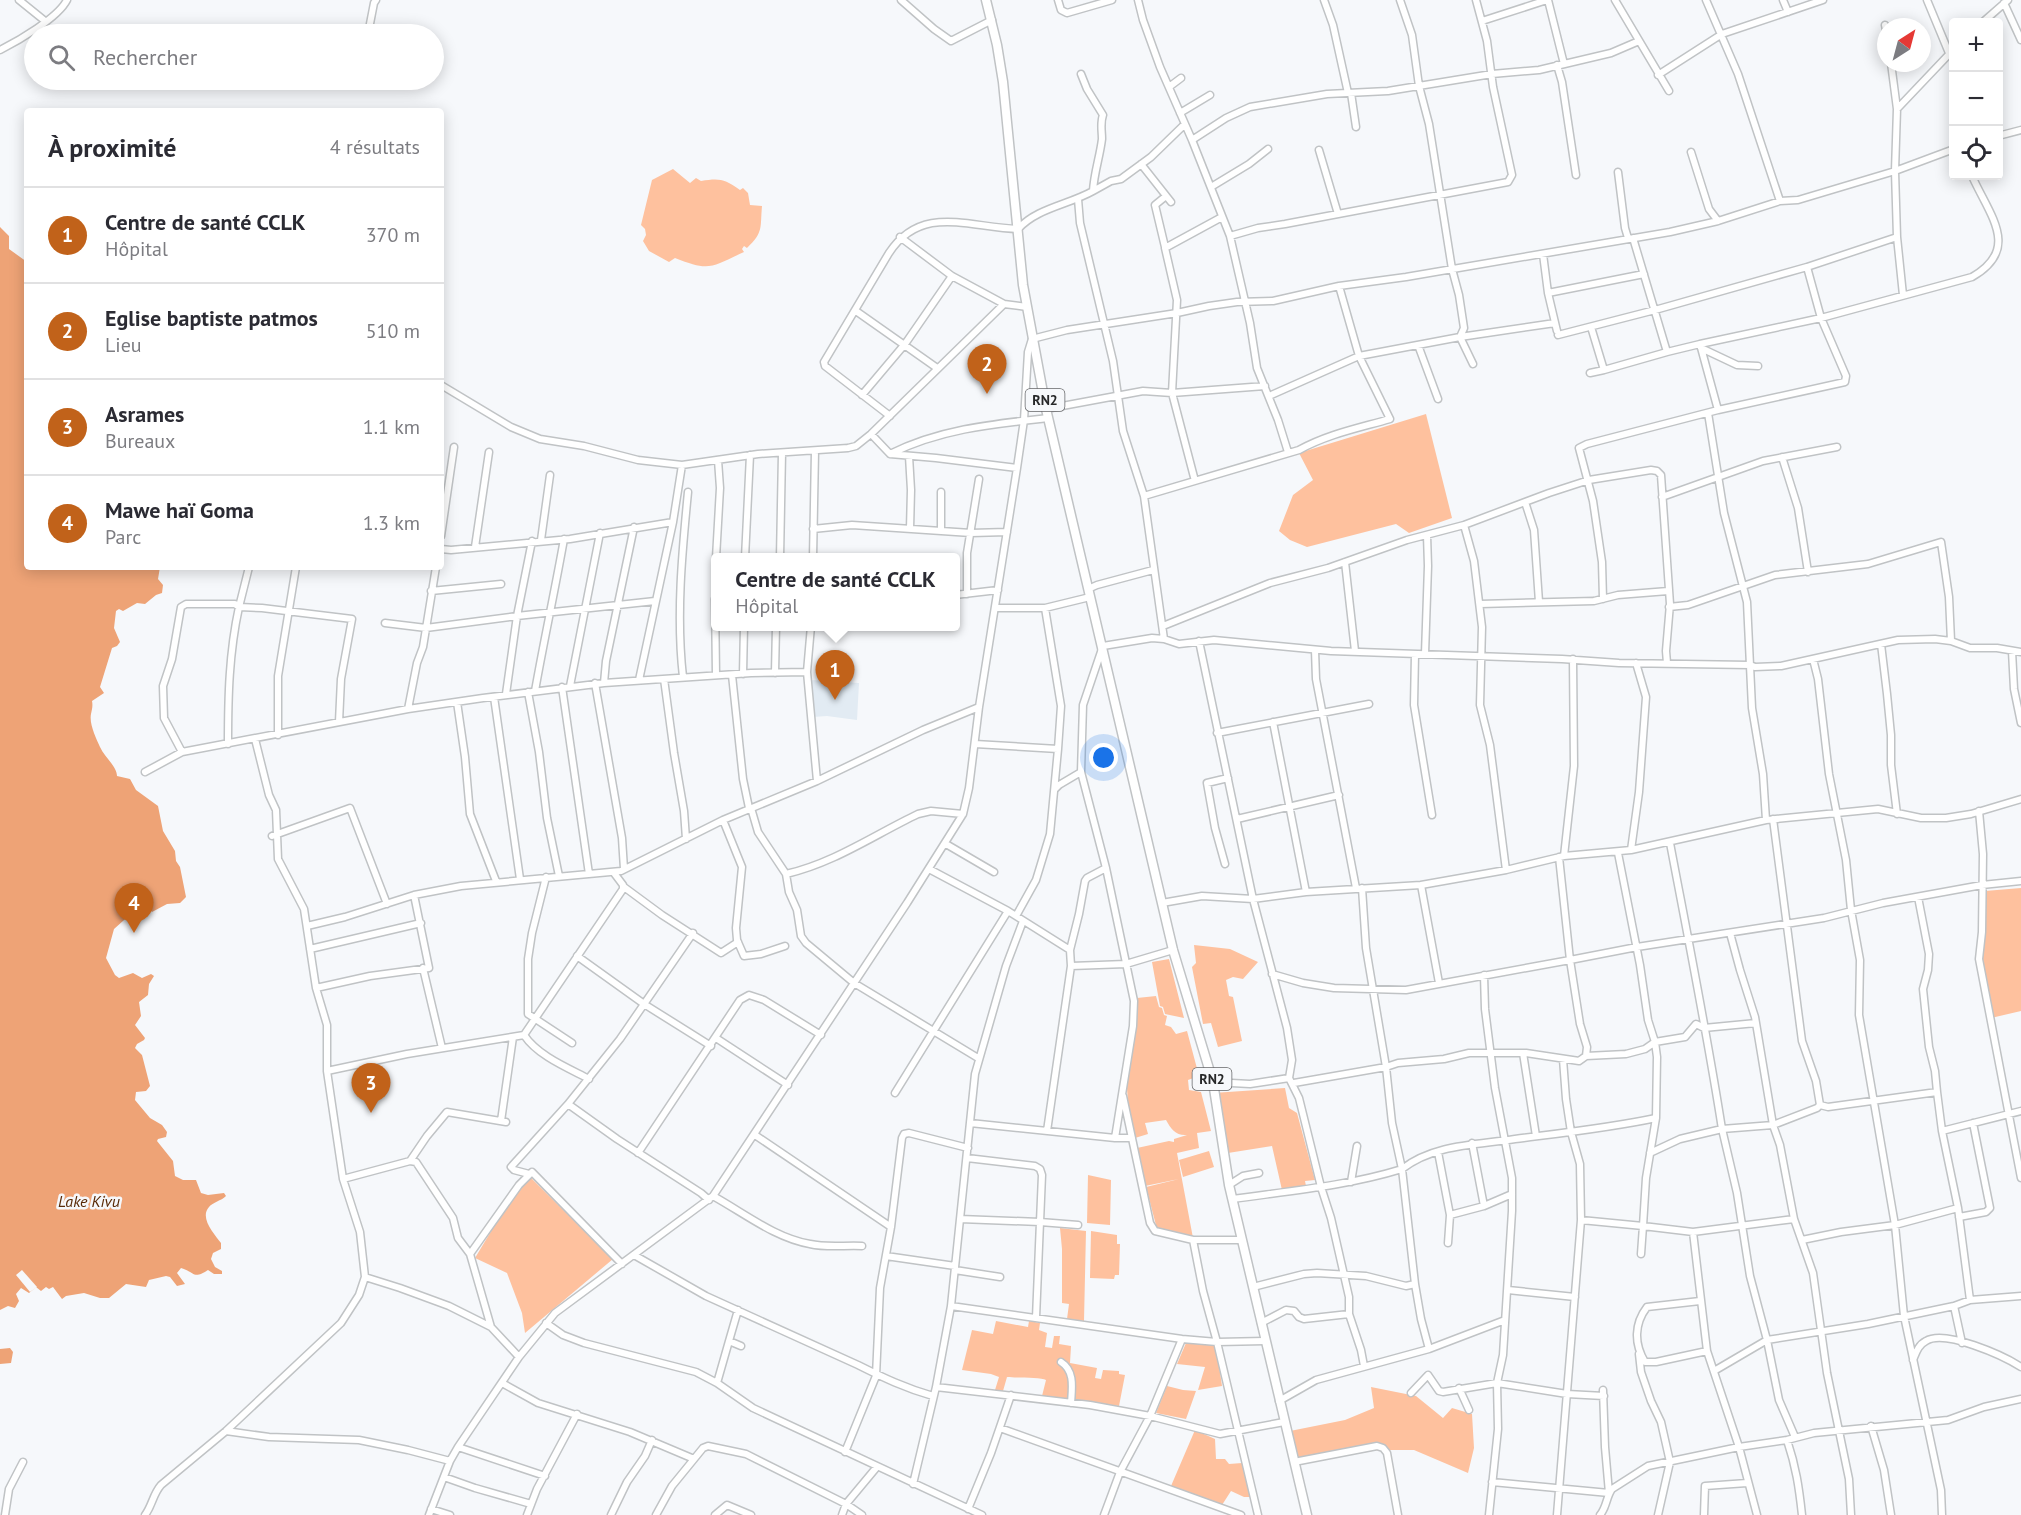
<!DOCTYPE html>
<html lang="fr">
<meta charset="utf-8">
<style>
:root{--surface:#fff;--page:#f7f7f7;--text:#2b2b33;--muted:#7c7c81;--line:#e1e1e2;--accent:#c1621a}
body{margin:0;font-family:"PT Sans",sans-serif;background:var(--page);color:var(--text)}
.controls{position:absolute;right:18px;top:18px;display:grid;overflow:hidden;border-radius:6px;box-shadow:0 3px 15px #0003}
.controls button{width:54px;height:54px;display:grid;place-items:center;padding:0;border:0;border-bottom:2px solid var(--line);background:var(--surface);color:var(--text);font:30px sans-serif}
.compass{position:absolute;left:1877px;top:18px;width:54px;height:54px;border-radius:50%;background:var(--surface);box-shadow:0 3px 15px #0003;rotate:36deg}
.you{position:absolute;left:1104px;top:758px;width:21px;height:21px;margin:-15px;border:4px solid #fff;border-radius:50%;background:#1a73e8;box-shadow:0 0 0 9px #1a73e833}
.badge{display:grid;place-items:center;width:39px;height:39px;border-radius:50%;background:var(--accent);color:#fff;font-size:20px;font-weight:700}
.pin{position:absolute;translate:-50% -50px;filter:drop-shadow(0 2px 3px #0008)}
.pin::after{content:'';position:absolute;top:32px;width:21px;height:18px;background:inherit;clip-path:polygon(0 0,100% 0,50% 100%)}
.popup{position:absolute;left:711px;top:553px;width:249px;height:78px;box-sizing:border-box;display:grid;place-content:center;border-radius:6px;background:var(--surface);filter:drop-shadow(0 2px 4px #0005);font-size:20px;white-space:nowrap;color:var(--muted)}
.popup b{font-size:22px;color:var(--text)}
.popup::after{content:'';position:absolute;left:50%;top:100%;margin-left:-12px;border:12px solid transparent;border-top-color:var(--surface)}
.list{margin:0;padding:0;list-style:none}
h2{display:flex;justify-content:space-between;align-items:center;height:78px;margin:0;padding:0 24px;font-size:26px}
h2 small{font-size:20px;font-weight:400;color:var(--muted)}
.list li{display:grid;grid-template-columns:39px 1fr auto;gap:18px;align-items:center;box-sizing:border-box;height:96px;padding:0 24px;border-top:2px solid var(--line)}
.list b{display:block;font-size:22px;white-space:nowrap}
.list p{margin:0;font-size:20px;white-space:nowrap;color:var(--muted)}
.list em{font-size:20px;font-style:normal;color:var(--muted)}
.icon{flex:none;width:33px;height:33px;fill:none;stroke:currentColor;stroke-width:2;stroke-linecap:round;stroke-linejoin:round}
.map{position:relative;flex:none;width:2021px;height:1515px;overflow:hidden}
.search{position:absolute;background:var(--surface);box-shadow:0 3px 15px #0003;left:24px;top:24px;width:420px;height:66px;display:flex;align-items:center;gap:15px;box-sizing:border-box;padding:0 21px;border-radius:33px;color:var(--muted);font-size:22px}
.panel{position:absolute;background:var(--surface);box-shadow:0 3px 15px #0003;left:24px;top:108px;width:420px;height:462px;border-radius:6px}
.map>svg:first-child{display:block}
.built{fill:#e2ebf3}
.green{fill:#fec19e}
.water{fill:#eea376}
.pier{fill:#f6f8fb}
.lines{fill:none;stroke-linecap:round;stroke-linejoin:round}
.minor-casing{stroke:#c0c3c5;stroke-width:9}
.highway-casing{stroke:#c0c3c5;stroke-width:11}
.minor{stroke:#fff;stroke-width:6}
.highway{stroke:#fff;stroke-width:8}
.labels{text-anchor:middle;stroke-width:5;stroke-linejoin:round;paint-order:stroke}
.shield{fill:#f6f8fb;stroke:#656668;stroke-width:1.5}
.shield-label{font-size:14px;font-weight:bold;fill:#272829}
.water-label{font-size:16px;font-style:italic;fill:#592a07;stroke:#f6f8fb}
</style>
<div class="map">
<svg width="2021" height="1515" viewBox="0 0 2021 1515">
<rect width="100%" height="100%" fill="#f6f8fb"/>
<path class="built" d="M811,680L859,683L857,720L827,716L813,717Z"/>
<path class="green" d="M673,169L690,183L696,178L701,181C720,178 724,179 740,190L743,188L748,193L750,205L762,206C760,227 764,232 747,248L744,246L742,249L744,252C711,267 710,272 675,258L669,262L649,251L643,241L646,235L645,229L641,225L652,180Z
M1426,414L1452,518L1409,533L1396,524L1307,547L1290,540L1279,531L1293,495L1313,480L1299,453Z
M2021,888V1011L1991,1018L1982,952L1985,929V891Z
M1194,945L1230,949L1258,962L1243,979L1233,977L1226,980L1229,996L1233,997L1242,1041L1218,1047L1211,1023L1203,1024L1192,967L1196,963Z
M1169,959L1184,1018L1165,1014L1163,1007L1160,1006L1152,962Z
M1156,996L1159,1007L1162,1008L1164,1015L1167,1016L1165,1025L1171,1027L1176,1034L1187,1031L1199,1076L1188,1080L1189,1090L1201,1092L1211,1131L1197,1133L1199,1148L1177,1153L1193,1238L1157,1229L1146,1187L1179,1179L1145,1186L1137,1148L1169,1141L1174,1142V1139L1187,1135C1176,1136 1171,1129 1166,1120L1145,1123L1148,1134L1135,1138C1131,1118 1126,1098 1127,1077C1129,1050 1136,1025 1137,998Z
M1285,1088L1289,1108L1297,1113L1315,1180L1305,1181L1306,1186L1282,1190L1272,1146L1228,1153L1213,1093Z
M1209,1151L1214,1167L1183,1177L1179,1160Z
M1088,1175L1111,1180L1110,1225L1087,1223Z
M529,1176L613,1259L525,1333L522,1313L507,1273L475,1258L496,1223Z
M1060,1228L1086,1231L1084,1321L1067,1319L1069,1304L1062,1303V1249Z
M1091,1231L1117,1235V1244H1120L1119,1275H1115L1114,1279L1090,1278Z
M996,1321L1028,1327L1029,1321L1040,1323L1039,1330L1047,1333L1045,1347L1052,1348L1054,1336H1060L1059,1344L1071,1346L1070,1363L1097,1368L1095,1378L1101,1379L1103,1370L1119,1371V1374L1125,1375L1119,1406L1042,1396L1046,1380C1041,1377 1016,1378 1007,1377L1003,1391L995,1390L999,1377L991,1374L962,1370L972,1330L993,1334Z
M1186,1343L1216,1345L1222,1386L1198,1390L1205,1367L1177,1364Z
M1167,1386L1183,1390L1196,1391L1186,1419L1156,1413Z
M1371,1387L1416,1396L1443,1418L1452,1408L1472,1414L1474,1448L1468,1473L1414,1450H1378L1304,1463L1298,1457L1290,1431L1345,1420L1374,1408Z
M1195,1430L1215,1439L1216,1459H1225L1229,1464L1242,1463L1250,1497H1244L1231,1491L1222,1505L1171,1486Z"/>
<path class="water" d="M0,227L9,236V249L27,262V567H160L158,579L163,585L162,593L156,595L145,604L137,603L123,611L119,609L116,611L114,628L120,642L117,646L112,648L100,687L104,693L92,701C93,706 92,709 91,714C89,724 96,738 100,747C104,757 117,766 117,776L130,779L136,790L158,806L163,831L175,851L176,861L180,867L186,897L180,903L167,904L152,912L149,908L148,897H135L133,900V912L114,929L106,958L115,975L119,978L133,973L142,978L151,974L154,976L149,984L148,995L139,1002L141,1016L135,1025L145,1038L144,1040L137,1044L135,1048L142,1055L150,1086L146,1091L136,1092L135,1100L150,1118L162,1125L167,1132L166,1137L158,1139L157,1141L173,1161L175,1176L183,1180H196L201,1193L208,1195L224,1193L226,1196C221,1201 213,1202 209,1207C199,1218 215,1235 221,1243V1249L213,1253L211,1259L215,1267L222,1271V1274H214L208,1270C193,1280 195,1272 181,1268L177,1273L185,1284L177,1286L170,1277L166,1276L149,1280L146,1287L126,1284L109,1298H100L84,1293L66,1296L62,1299L53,1287L49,1289L46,1287L41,1291L36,1287L29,1293L21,1288L16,1294L19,1301L15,1308L8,1306L0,1310Z
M10,1348L13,1352L11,1363L0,1364V1349Z"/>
<path class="pier" d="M22,1270L37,1287L30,1292L16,1275Z"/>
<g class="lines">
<g class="minor-casing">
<path id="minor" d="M19,0L45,21
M901,0L934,29L951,41L992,20
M1058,0L1061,10L1067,13L1112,0
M1138,0L1143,20L1160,67L1192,140L1230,236L1250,323L1257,368L1278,420L1288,452
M1324,0L1333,25L1348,93
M1548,0L1564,64
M1615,0L1669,91
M1706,0L1738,74L1780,201
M1783,0L1788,12
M1927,0L1949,53
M2004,3L2021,40
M1482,21L1547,0
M1983,22L2008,0
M1885,25L1886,30
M368,34L374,3L376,0
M0,50C18,41 58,18 67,0
M1891,63L1897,109
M1557,65L1562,82L1576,175
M1658,75L1722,34L1823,0
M1169,87L1181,78
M1351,93L1356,127
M1180,113L1210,95
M1998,136L2021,130
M1192,140L1226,118L1250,107L1327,94L1388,91L1492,74L1539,70L1611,53L1639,41
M1319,150L1338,214
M1691,152L1709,209L1718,221
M1141,164L1171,202
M1618,172L1625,228L1628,238
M1211,187L1249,164L1268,149
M1093,191L1111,181L1121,179L1151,157L1185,124
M1078,199L1080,223L1113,361L1123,431L1144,496
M1230,236L1258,228L1285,224L1508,182L1512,175L1493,87L1487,41L1476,0
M900,237L952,276L1004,304
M1897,237L1903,295
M1633,238L1667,352L1700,344L1718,410
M1165,247L1155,205L1166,196
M1543,254L1548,293L1557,331
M1548,293L1644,274
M856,311L937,368
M1591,327L1604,370
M1558,335L1655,310L1807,267
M1700,344L1821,318L1972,277C2021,249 1990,216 1972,176
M1418,345L1438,399
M1701,348L1737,365L1758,366
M1473,364L1460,337L1555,323
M1590,373L1604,370L1667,352
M441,385L511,427L540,439L584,446L638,460L682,465L758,454L848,448L856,446L871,434L1004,304L1027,307
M862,395L905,344L952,276
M1269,396L1359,356L1339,286
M1046,409L1143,391L1172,393L1265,386
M1708,413L1724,513L1747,602L1752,708L1763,774L1766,820
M890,416L825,366L824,362L889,253C922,203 970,228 1018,229C1037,208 1068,205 1093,191C1094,173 1100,156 1102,139C1102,131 1100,123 1103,115L1087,89L1081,74
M871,434L890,454L936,458L1017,468
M890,454C940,429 993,424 1048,418
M909,456L911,490L910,529
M1782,457L1798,508L1808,572
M1195,481L1172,393L1177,300L1165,248L1222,217
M941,492V531
M1662,497L1763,461L1837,447
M1525,502L1534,530L1539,602
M1464,525L1474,561L1482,627L1480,705L1490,745L1506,870
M813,529L852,525L971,533L1007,532
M441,536L454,447
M541,540L550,475
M532,541L517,616L655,601
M475,547L489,452
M441,549L451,550L570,539L673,522
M716,558L720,488L718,460
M745,558L750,455
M780,558L782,453
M813,558L815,451
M1345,562L1355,651
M249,567L239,607L262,608L352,619L341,679L339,722
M1088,589L1097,585L1153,570
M431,591L501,584
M967,594V553L979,479
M955,595L998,590
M715,599L716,675
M1603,599L1602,562L1593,501L1579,448L1587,444L1718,410L1845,382L1846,376L1821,318L1807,267L1897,237L1895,171L1897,109L1954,49
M1480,604L1594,601L1618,595L1668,591
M1669,607L1688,605L1775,575L1868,564L1941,542L1949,597L1951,641
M995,608H1045L1090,597
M1045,608L1061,706L1058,749
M385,623L426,628L517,616L506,694
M811,626L807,672L817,781
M1163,626L1270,583L1328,568L1407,540L1464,525L1549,493L1589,480L1651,470L1657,471L1661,475L1670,604L1666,651L1667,663
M1164,639L1144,496L1299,450C1328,434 1359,428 1390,419L1359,356L1460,337L1464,328L1459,295L1452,269L1429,124L1419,86L1412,35L1400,0
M1199,641L1253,899L1287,1028L1292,1060L1289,1078L1299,1098L1321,1187L1331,1218L1349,1297V1314L1361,1350L1364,1366
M1881,644L1887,694L1891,735V765L1897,814
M1315,650L1316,679L1356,888
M2012,651L2014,689L2021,723
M1415,654L1414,705L1432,815
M1425,654L1428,566L1427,535
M1813,659L1818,679L1829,774L1846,860L1851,910L1860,960L1859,1015L1895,1225L1904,1316L1941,1490L1942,1515
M775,673L776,626
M743,674L744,626
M732,675L743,779L749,808
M683,677C676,616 682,553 688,492
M664,679L674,753L684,811L686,839
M639,680L673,522L682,465
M595,683L622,838L624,869
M604,683L606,661L634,527
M570,686L600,533
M562,687L589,874
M535,691C544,640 555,590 564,539
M528,692L539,752L547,818L559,876
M494,697L520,879
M457,702L465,757L470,814L496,881
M408,709L417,663L423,647L436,567
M1273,722L1306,892
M1217,733L1369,704
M278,735V676L296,567
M975,744L1058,749L1050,834L1036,880L1016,916
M182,752L164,718L163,686L172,659L181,607L186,604H235L239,607C229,653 228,697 228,744
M145,772L182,752L408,709L483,698L604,683L751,673L807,672
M1055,789L1059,785L1081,772
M751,808L758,832L786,874L789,892L797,910L801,936L806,943L854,983L978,1058
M1979,811L1983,854L1982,932L1979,959L2021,1178
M1237,819L1339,795
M723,820L742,867L736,928L737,940L744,956L761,954L785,946
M272,836L350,808L387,904
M1670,843C1688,938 1707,1033 1722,1129L1773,1125L1817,1108L1820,1105L1816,1081L1802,1041L1773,819
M946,844L994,872
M1631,850L1639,792L1646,697L1636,663
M1618,853L1640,965L1648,1020L1655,1042L1657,1057L1656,1118L1646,1178L1643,1226L1693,1232L1794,1219
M1564,856L1574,766L1573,659
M1559,857L1570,960L1637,947L1824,918L1883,903L1982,885L2021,881
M1225,864L1215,828L1207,783L1228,778
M929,869L1008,911L1070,950
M786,874C834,863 874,835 918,814L931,811L963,814
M546,877L532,933L528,959V1014L572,1043
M1421,885L1439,983
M624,887L662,915L721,953L738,942
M1918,897L1929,954L1928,970L1923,989L1929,1047L1935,1071L1937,1092
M1162,903L1202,896L1253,899L1306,892L1421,885L1506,870L1564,856L1631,850L1766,820L1878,809L1921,818H1946L1971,814L2021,799
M307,926L345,917L414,895L461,886L621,871L723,820L817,781L923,730L979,707
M693,933L620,1039L568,1104L617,1139L701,1193L709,1200
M1730,933L1740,970L1755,1017L1773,1125L1780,1145L1794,1219L1813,1273L1827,1373L1849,1479L1851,1515
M310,949L421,923
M577,956L644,1004L711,1046
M1071,966L1126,964L1173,950
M423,968L442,1048
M1272,974L1303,983L1334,988L1406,990L1570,960L1580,1024L1587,1047L1586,1056L1579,1061L1526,1053H1469L1444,1059L1398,1063L1386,1067L1294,1083
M1484,975L1485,1009L1495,1088L1512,1178V1211L1503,1355L1497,1383L1498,1429L1489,1515
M316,988L370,976L429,968L414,895
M524,1035C538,1056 568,1068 589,1079
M716,1038L788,1085
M1523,1053L1536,1136
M1586,1056L1626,1054L1645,1049L1655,1042L1685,1037L1696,1024L1704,1028L1756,1023
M327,1071L407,1054L524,1035L623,889V885L614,873
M1213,1082L1250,1084L1289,1078
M895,1093L1008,911
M1123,1096L1150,1223L1155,1231L1193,1240H1242
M1820,1105L1828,1107L1937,1092L1942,1131L2021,1111
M501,1121L513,1037
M970,1123L1115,1138L1133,1026L1134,1001L1106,868L1081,772L1083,705L1103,646L1152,638L1164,639L1179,644L1214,640L1331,651L1562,659L1619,663L1750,665L1755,667L1781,666L1898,640L1935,639L1951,641L1970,648H1997L2021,652
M1047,1131L1071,966L1070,950L1079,914L1085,881L1087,878L1106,868
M1942,1131L1958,1208L1970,1300
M755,1135L891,1227
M1115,1138H1132
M1472,1143L1484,1206L1512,1194
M1438,1152L1450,1215L1448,1243
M638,1153L740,1000L749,995L764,1000L821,1035
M1650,1153L1680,1139L1722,1129L1737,1193L1750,1276L1767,1340L1779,1400L1795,1437
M967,1158L1035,1166L1040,1169L1042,1175L1040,1222L1078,1225
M410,1161L427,1136L447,1112L506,1122
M529,1174L514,1170L511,1167L568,1104
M343,1179L410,1161L416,1162L453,1218L458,1238L470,1254L491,1327
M1351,1182L1357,1146
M1229,1185L1243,1176L1259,1173
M713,1196C744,1213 775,1238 810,1244C827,1248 845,1245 862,1246
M1232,1199C1289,1191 1347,1186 1402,1169L1392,1123L1386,1067L1366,948L1362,888
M1450,1215L1484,1206
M1959,1217L1986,1212L1990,1208L1973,1123
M960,1219L1040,1222L1036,1318
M1581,1220L1643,1226L1641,1254
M1693,1232L1707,1351L1739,1447L1757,1515
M1193,1240L1203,1291L1217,1342L1258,1515
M1802,1240L1841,1232L1895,1225L1958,1208
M470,1254L519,1185L532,1172L622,1264
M634,1255L706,1296L858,1365C884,1378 905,1388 933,1396
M886,1256L955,1266
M955,1270L1000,1277
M365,1277L400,1288L449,1306L491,1327L519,1357
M1415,1284L1421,1319L1429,1349
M1253,1287L1304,1274L1317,1273L1366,1276L1406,1286L1415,1284L1402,1169C1434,1144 1477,1145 1515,1139C1562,1133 1609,1128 1656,1118
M1508,1290L1575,1297
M1700,1301L1647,1307C1634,1324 1634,1344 1645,1362H1656L1707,1351
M951,1306L1182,1339L1217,1342L1265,1341
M1954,1306L1962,1343
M546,1323L563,1335L584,1343L696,1372L717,1383L753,1408L982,1515
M1261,1323L1286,1310L1294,1311L1299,1317L1304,1319L1349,1314
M729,1341L738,1310
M1639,1354L1641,1372L1651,1401L1661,1422L1670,1462L1658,1515
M1913,1360C1916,1353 1918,1345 1926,1341C1945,1329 2004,1356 2021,1367
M1061,1362C1075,1371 1072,1388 1071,1403
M1714,1371L1767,1340L1868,1324L1954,1306L1970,1300L2021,1296
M502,1383L538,1403L630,1432L694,1459
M717,1383L729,1341L741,1346
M936,1387L1090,1405L1150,1416L1220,1434L1284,1422
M1459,1388L1469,1410
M1411,1393L1428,1375L1439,1391L1443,1392L1497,1383L1567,1394L1604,1396
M1279,1401L1316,1380L1429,1349L1505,1320
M1871,1426L1884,1470L1891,1515
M1000,1428L1241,1515
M226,1431L269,1437L359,1440L408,1450L450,1461
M1787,1440C1796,1467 1799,1487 1802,1515
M458,1447L545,1476
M845,1452L876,1376L880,1288L891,1227L902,1138L904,1134L909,1133L968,1148
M1294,1462L1377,1446L1383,1448L1387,1453L1398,1515
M444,1477L475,1488L531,1504
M1492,1482L1609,1493L1605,1447L1603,1390
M913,1484L936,1387L951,1306L975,1074L1006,966L1023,921
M431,1509L450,1515
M968,1509L991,1453L1011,1395
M5,1515L9,1489L23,1462
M145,1515C152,1506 153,1494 161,1485L226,1431L341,1323L359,1295L365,1277L360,1232L343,1179L327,1071V1025L316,988L304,909L278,859L276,810L269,795L255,739
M429,1515L450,1461L458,1447L519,1357L555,1313L713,1196L907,903L963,814L969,788L979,707L1017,468L1024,420L1028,352L1032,339L1067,330L1177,313L1209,306L1237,302L1273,301L1339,286L1406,277L1670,232L1718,221L1780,201L1798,200L1895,171L1954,149
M527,1515L537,1489L577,1414
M611,1515L627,1482L645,1456L652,1440
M656,1515L672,1486L703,1448L708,1446L746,1454L846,1504L862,1515
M715,1515L727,1505L751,1515
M842,1515L846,1504L876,1468
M1104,1515L1120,1472L1150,1416L1182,1339
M1557,1515L1581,1220L1580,1164L1571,1132L1566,1099L1563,1059
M1600,1515C1607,1507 1606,1497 1612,1489L1648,1466L1739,1447L1787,1440L1814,1433L1948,1420L1984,1407L2021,1399
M1704,1515L1705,1486L1747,1483"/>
</g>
<g class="highway-casing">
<path id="highway" d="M986,0L997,45L1003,82L1023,285L1046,409L1173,950L1213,1082L1229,1185L1307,1515"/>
</g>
<use href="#minor" class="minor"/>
<use href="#highway" class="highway"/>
</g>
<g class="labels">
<g class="shield">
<rect x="1025.5" y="389" width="39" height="22" rx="4.5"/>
<rect x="1192.5" y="1068" width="39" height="22" rx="4.5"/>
</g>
<g class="shield-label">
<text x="1045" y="405">RN2</text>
<text x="1212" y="1084">RN2</text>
</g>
<g class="water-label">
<text x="89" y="1207">Lake Kivu</text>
</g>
</g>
</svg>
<div class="controls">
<button>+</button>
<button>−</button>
<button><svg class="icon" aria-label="locate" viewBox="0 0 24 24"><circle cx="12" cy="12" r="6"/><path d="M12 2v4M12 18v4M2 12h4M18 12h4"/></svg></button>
</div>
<svg class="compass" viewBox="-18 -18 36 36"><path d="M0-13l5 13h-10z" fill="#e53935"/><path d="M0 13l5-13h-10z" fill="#7c7c81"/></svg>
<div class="you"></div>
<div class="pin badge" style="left:835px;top:700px">1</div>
<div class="popup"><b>Centre de santé CCLK</b>Hôpital</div>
<div class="pin badge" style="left:987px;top:394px">2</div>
<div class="pin badge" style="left:371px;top:1113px">3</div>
<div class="pin badge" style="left:134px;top:933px">4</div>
<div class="search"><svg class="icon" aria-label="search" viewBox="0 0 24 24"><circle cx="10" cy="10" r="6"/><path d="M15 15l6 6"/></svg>Rechercher</div>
<section class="panel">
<h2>À proximité<small>4 résultats</small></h2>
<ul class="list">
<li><span class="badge">1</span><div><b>Centre de santé CCLK</b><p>Hôpital</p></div><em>370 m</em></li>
<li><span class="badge">2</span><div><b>Eglise baptiste patmos</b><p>Lieu</p></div><em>510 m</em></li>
<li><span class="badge">3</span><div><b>Asrames</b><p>Bureaux</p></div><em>1.1 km</em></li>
<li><span class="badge">4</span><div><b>Mawe haï Goma</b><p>Parc</p></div><em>1.3 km</em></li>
</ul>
</section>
</div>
